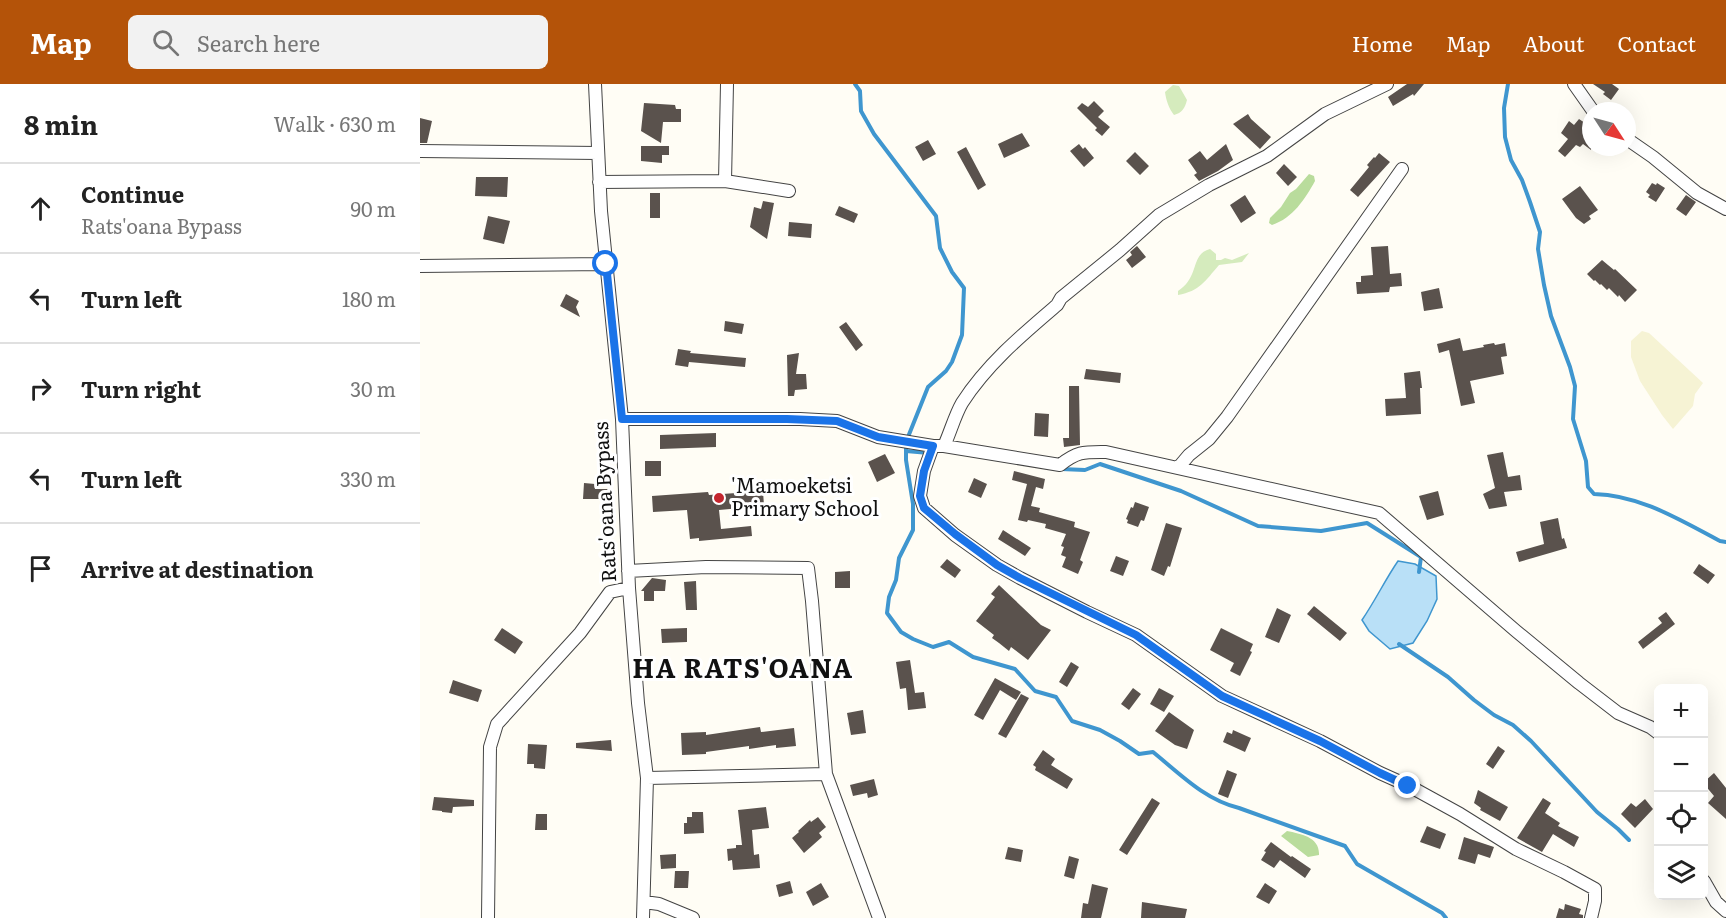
<!DOCTYPE html>
<meta charset="utf-8">
<style>
:root{--surface:#fff;--page:#f2f2f2;--text:#222;--muted:#767676;--line:#e0e0e0;--accent:#b45309}
body{margin:0;font-family:Literata,serif;background:var(--page);color:var(--text)}
.controls{position:absolute;right:18px;bottom:18px;display:grid;overflow:hidden;border-radius:9px;box-shadow:0 6px 24px #0002}
.controls button{width:54px;height:54px;display:grid;place-items:center;padding:0;border:0;border-bottom:2px solid var(--line);background:var(--surface);color:var(--text);font:30px sans-serif}
.compass{position:absolute;left:1162px;top:18px;width:54px;height:54px;border-radius:50%;background:var(--surface);box-shadow:0 6px 24px #0002;rotate:126deg}
.stop{position:absolute;width:18px;height:18px;margin:-14px;border:4px solid #1a73e8;border-radius:50%;background:#fff}
.stop.end{background:#1a73e8;border-color:#fff;box-shadow:0 2px 6px #0008}
.list{margin:0;padding:0;list-style:none}
h2{display:flex;justify-content:space-between;align-items:center;height:78px;margin:0;padding:0 24px;font-size:26px}
h2 small{font-size:20px;font-weight:400;color:var(--muted)}
.list li{display:grid;grid-template-columns:39px 1fr auto;gap:18px;align-items:center;box-sizing:border-box;height:90px;padding:0 24px;border-top:2px solid var(--line)}
.list b{display:block;font-size:22px;white-space:nowrap}
.list p{margin:0;font-size:20px;white-space:nowrap;color:var(--muted)}
.list em{font-size:20px;font-style:normal;color:var(--muted)}
.icon{flex:none;width:33px;height:33px;fill:none;stroke:currentColor;stroke-width:2;stroke-linecap:round;stroke-linejoin:round}
.map{position:relative;flex:none;width:1306px;height:834px;overflow:hidden}
header{display:flex;align-items:center;gap:36px;box-sizing:border-box;height:84px;padding:0 30px;background:var(--accent);color:#fff}
header strong{font-size:28px}
nav{display:flex;gap:33px;margin-inline-start:auto;font-size:21px}
.search{width:420px;height:54px;background:var(--page);display:flex;align-items:center;gap:15px;box-sizing:border-box;padding:0 21px;border-radius:9px;color:var(--muted);font-size:22px}
main{display:flex}
aside{flex:1;background:var(--surface)}
.map>svg:first-child{display:block}
.farmland{fill:#f6f3d4}
.green{fill:#d5ebbd}
.forest{fill:#b9dc9c}
.water{fill:#b9e0f7;stroke:#3f96cf;stroke-width:1.5}
.lines{fill:none;stroke-linecap:round;stroke-linejoin:round}
.stream{stroke:#3f96cf;stroke-width:4}
.building{fill:#5a524d}
.minor-casing{stroke:#444;stroke-width:14}
.minor{stroke:#fff;stroke-width:12}
.route{stroke:#1a73e8;stroke-width:8}
.poi-dot{fill:#c4262e;stroke:#fff;stroke-width:2}
.labels{text-anchor:middle;stroke-width:6;stroke-linejoin:round;paint-order:stroke}
.poi-label{font-size:20px;fill:#111;stroke:#fff;text-anchor:start}
.street-label{font-size:20px;fill:#111;stroke:#fff}
.district-label{font-size:26px;font-weight:bold;letter-spacing:1.5px;fill:#111;stroke:#fff}
</style>
<header>
<strong>Map</strong>
<div class="search"><svg class="icon" aria-label="search" viewBox="0 0 24 24"><circle cx="10" cy="10" r="6"/><path d="M15 15l6 6"/></svg>Search here</div>
<nav><a>Home</a><a>Map</a><a>About</a><a>Contact</a></nav>
</header>
<main>
<aside>
<h2>8 min<small>Walk · 630 m</small></h2>
<ul class="list">
<li><svg class="icon" aria-label="ahead" viewBox="0 0 24 24"><path d="M12 20V5M6 11l6-6 6 6"/></svg><div><b>Continue</b><p>Rats'oana Bypass</p></div><em>90 m</em></li>
<li><svg class="icon" aria-label="left" viewBox="0 0 24 24"><path d="M17 20v-9H6M10 6l-5 5 5 5"/></svg><div><b>Turn left</b></div><em>180 m</em></li>
<li><svg class="icon" aria-label="right" viewBox="0 0 24 24"><path d="M7 20v-9h11M14 6l5 5-5 5"/></svg><div><b>Turn right</b></div><em>30 m</em></li>
<li><svg class="icon" aria-label="left" viewBox="0 0 24 24"><path d="M17 20v-9H6M10 6l-5 5 5 5"/></svg><div><b>Turn left</b></div><em>330 m</em></li>
<li><svg class="icon" aria-label="arrive" viewBox="0 0 24 24"><path d="M6 21V4h12l-3 4 3 4H6"/></svg><div><b>Arrive at destination</b></div></li>
</ul>
</aside>
<div class="map">
<svg width="1306" height="834" viewBox="0 0 1306 834">
<rect width="100%" height="100%" fill="#fffdf5"/>
<path class="farmland" d="M1222,247L1229,249L1283,299L1275,310L1273,322L1253,345L1242,331L1220,297L1211,273V257Z"/>
<path class="green" d="M753,1L759,2L767,16C765,24 762,29 754,31C749,25 746,16 745,8Z
M790,165L796,170V176H801L805,174L812,176L829,169L822,178L799,181C785,197 780,207 758,211V207C780,193 770,170 790,165Z"/>
<path class="forest" d="M889,90L894,92L895,97C885,115 873,134 852,141L849,139L850,134L861,123L870,109L876,105Z
M867,747C881,750 900,753 899,771L888,773L861,752Z"/>
<path class="water" d="M978,477L995,480L1016,492L1017,515L1007,537L993,559L970,565L949,547L942,536C955,517 965,496 978,477Z"/>
<g class="lines">
<path class="stream" d="M435,0L440,7L441,27L454,50L516,132L520,164L532,188L544,204L542,251L532,278L526,287L508,303L486,358V376L493,420V446L479,474L476,496L469,513L467,529L481,548L493,555L513,563L529,558L553,573L595,585L615,607L636,613L652,637L680,646L700,657L719,670L733,668C760,690 785,716 819,724L925,762L937,780L1022,829L1026,834
M1088,0L1084,24L1085,53L1091,76L1102,96L1110,118L1120,148L1118,165L1124,201L1131,232L1150,283L1155,302L1153,335L1166,377L1168,403L1174,410C1220,411 1260,436 1300,457L1306,458
M486,367L509,369
M641,385L665,386L680,380L761,407L838,442L901,447L947,439L1001,473L999,488
M979,560L1028,593L1054,616L1074,631L1093,641L1111,657L1177,728L1198,745L1209,756"/>
</g>
<path class="building" d="M987,0H1004L994,12L993,10L973,22L968,13Z
M1173,0H1192L1199,5L1191,16L1183,10L1185,8Z
M674,17L684,27L678,33L690,43L682,52L675,46L677,44L657,24L662,19L668,23Z
M224,19L255,21L256,25H261V38H243L241,59L221,47Z
M828,30L831,35L851,53L840,65L813,40Z
M0,34L12,37L7,59H0Z
M1159,35L1168,41L1165,45L1171,50V66L1163,60L1160,63L1156,61L1145,73L1138,67L1148,55L1141,49L1149,37L1154,41Z
M602,49L610,62L584,74L578,60Z
M508,56L516,70L503,77L495,63Z
M659,60L663,65L665,63L674,74L664,83L650,67Z
M806,60L813,76L798,87L779,97L774,91L777,89L768,76L780,67L787,76Z
M221,62H249V71H242V79L221,77Z
M546,63L566,101L558,106L537,68Z
M715,68L729,82L720,91L706,77Z
M959,69L970,78L938,113L930,106L949,83L947,81L954,73L955,74Z
M864,80L877,93L868,102L856,89Z
M56,93H88L87,113L55,112Z
M1232,99L1236,101L1237,99L1245,104L1236,118L1228,113L1230,111L1226,108Z
M1160,102L1178,126L1169,132L1171,135L1164,140L1156,134L1142,115Z
M230,109H240V134H230Z
M825,111L836,129L821,139L810,121Z
M1266,111L1276,118L1266,132L1256,125Z
M343,117L354,119L347,155L330,143L334,123L341,125Z
M419,122L438,130L434,139L415,131Z
M68,132L90,137L84,160L63,155Z
M369,138L392,140L391,154L368,152Z
M717,162L726,173L712,184L706,176L712,171L710,168Z
M968,162L970,190L981,189L982,202L970,203L969,208L937,210L936,198H941V192L953,191L951,163Z
M1182,176L1194,186L1195,185L1217,206L1205,218L1199,211L1198,213L1189,204L1187,206L1181,200L1180,201L1175,196L1174,197L1167,190Z
M1019,204L1023,224L1004,227L1001,208Z
M146,210L159,217L156,223L160,233L140,222Z
M305,237L324,240L322,250L304,247Z
M426,238L443,261L436,267L419,243Z
M1040,254L1043,267L1064,263L1063,261L1074,259L1075,261L1085,259L1087,272L1081,273L1084,290L1050,297L1055,319L1041,322L1029,266L1019,269L1017,260Z
M258,265L271,267L270,269L326,274L325,283L269,278L268,283L255,281Z
M379,269L376,290H386L387,305L375,306L374,312H368L367,271Z
M666,285L701,289L700,299L664,295Z
M1000,287L1002,304H1000L1001,330L966,332L965,315L986,314L984,289Z
M649,302H659L660,361L644,363L643,354H649Z
M615,329L629,330L628,353L614,352Z
M296,349V363L240,365V351Z
M1083,368L1088,393L1100,391L1102,406L1084,408L1087,422L1069,425L1063,410L1075,404L1067,371Z
M465,370L475,389L457,398L448,378Z
M225,377H241V392H225Z
M594,387L625,395L623,405L616,403L611,422L620,424L619,428L655,438L654,443L670,448L660,476L663,478L658,490L642,483L646,473L641,471L644,463L641,462L646,450L625,444L626,440L608,436L607,438L598,436L607,400L592,396Z
M554,394L567,400L561,414L548,408Z
M164,399L175,400V405H188L187,415H163Z
M343,407L344,422L299,426L301,445L331,442L332,452L279,457V454L270,455L267,426L233,428L232,412L288,408L289,411Z
M1018,407L1024,431L1007,436L999,412Z
M715,418L729,423L724,437L721,436L718,443L707,439L708,436L706,435L711,423L713,424Z
M1138,434L1142,455L1144,454L1147,464L1099,478L1096,468L1124,460L1120,438Z
M746,439L762,444L750,483L748,482L744,492L731,486Z
M583,446L611,464L605,472L578,455Z
M696,472L709,477L703,492L690,487Z
M527,475L541,486L535,494L520,483Z
M1279,480L1295,491L1288,500L1273,489Z
M430,487V504H415V488Z
M232,494L246,496L245,507H234V517H224V507H221Z
M276,497L277,526H266L264,498Z
M579,501L621,541L631,546L608,576L591,563L589,567L579,559L572,554L574,551L556,537L575,513L571,510Z
M894,522L927,549L920,557L887,530Z
M857,524L871,531L859,559L845,553Z
M1246,528L1255,540L1223,565L1218,558L1242,539L1238,534Z
M82,544L103,558L95,570L74,556Z
M267,544V558L242,559L241,545Z
M801,544L833,560L830,567L832,568L820,592L810,587L814,579L790,566Z
M490,576L495,609L504,608L506,624L488,626L486,604L480,605L476,578Z
M651,578L659,583L647,603L639,598Z
M575,594L601,608L596,616L580,606L563,636L554,631Z
M33,596L62,606L58,618L29,609Z
M713,604L721,610L709,626L701,620Z
M739,604L754,612L744,628L730,620Z
M601,610L609,614L586,654L578,650Z
M443,626L446,649L431,651L427,629Z
M749,628L774,646L767,665L755,661L735,647Z
M340,643L341,648L374,644L376,662L356,664V661L329,665V662L286,668V670L262,671L261,649L286,648V651Z
M813,646L831,654L825,668L803,658L807,648L812,650Z
M191,656L192,667L156,664V659Z
M108,660L127,661L125,685L114,684V680H107Z
M1078,662L1085,667L1073,685L1066,680Z
M623,666L635,675L631,681L653,695L647,705L615,686L616,683L613,681Z
M807,686L817,690L808,714L798,710Z
M1294,689L1306,704V735L1288,719L1294,712L1284,700V698Z
M454,695L458,711L448,714L447,709L433,712L430,701Z
M1058,706L1088,723L1080,737L1060,726L1061,724L1054,719Z
M14,713L54,716V722L33,723L32,729L22,728V727L12,726Z
M732,714L740,719L707,771L699,766Z
M1123,714L1131,719L1125,729L1140,739L1138,742L1159,753L1154,763L1133,750L1122,768L1097,754Z
M1225,715L1233,725L1215,744L1201,730L1211,719L1216,723Z
M346,723L349,744L332,746L334,771L339,770L340,784L313,786L312,776L308,777L307,765L316,764V761H322L318,726Z
M272,728H283L284,749L264,750V739H267V733H272Z
M116,730H127V746H115Z
M398,733L406,743L399,749L402,753L384,769L372,754L379,748L378,747L390,736L391,738Z
M1007,742L1026,750L1020,765L1000,758Z
M1044,753L1074,763L1070,774L1058,770L1055,780L1038,775Z
M851,758L871,773L872,772L891,785L885,794L860,776L854,784L841,776L846,768L844,767Z
M588,763L603,766L601,778L585,775Z
M256,770V784L241,785L240,771Z
M649,772L659,775L654,795L644,792Z
M255,787H269L268,804H254Z
M370,797L373,809L359,813L356,801Z
M401,799L409,813L393,822L386,808Z
M845,799L857,807L849,820L836,813Z
M672,800L688,804L681,834H661L663,819L668,820Z
M722,818L767,825L765,834H721Z
M1145,820L1161,825L1159,830L1163,831V834H1136L1139,824L1144,826Z"/>
<g class="lines">
<g class="minor-casing">
<path id="minor" d="M175,0L181,127L202,335L209,504L218,619L227,694L223,834
M1154,0L1173,27
M1207,55L1233,73L1277,109L1306,125
M0,67L178,69
M305,97L307,0
M179,98L305,97L369,107
M0,182L186,180
M202,335H380L417,337L458,353L513,362H524L640,381C658,367 664,368 686,368L959,429L1096,547L1159,599L1198,629L1230,643L1238,649
M513,362L504,387L500,412L504,424L535,451L577,481L600,494L667,528L716,551L802,612L900,657L960,689L989,702L1040,730L1096,765L1144,788L1175,805V817L1171,834
M524,362C530,349 535,331 542,319C567,280 603,250 637,221L641,214L700,166L739,131L789,101L847,72L905,30L967,0
M758,384L769,371L789,355L807,333L982,85
M208,487L286,483L388,484L392,517L406,690L459,834
M227,694L406,690
M1284,797L1296,818L1306,827
M224,818L239,820L273,834
M68,834L70,663L77,640L160,549L190,508L209,504"/>
</g>
<use href="#minor" class="minor"/>
</g>
<g class="lines">
<path class="route" d="M186,180L202,335H367L417,337L458,353L513,362L504,387L500,412L504,424L535,450L577,481L600,494L716,551L802,612L900,657L960,689L988,702"/>
</g>
<circle class="poi-dot" cx="299" cy="414" r="6"/>
<g class="labels">
<g class="poi-label">
<text x="311" y="409">'Mamoeketsi<tspan x="311" dy="23">Primary School</tspan></text>
</g>
<g class="street-label">
<text transform="translate(185 418) rotate(-93)" y="7">Rats'oana Bypass</text>
</g>
<g class="district-label">
<text x="323" y="594">HA RATS'OANA</text>
</g>
</g>
</svg>
<div class="controls">
<button>+</button>
<button>−</button>
<button><svg class="icon" aria-label="locate" viewBox="0 0 24 24"><circle cx="12" cy="12" r="6"/><path d="M12 2v4M12 18v4M2 12h4M18 12h4"/></svg></button>
<button><svg class="icon" aria-label="layers" viewBox="0 0 24 24"><path d="M12 4l9 5-9 5-9-5zM3 14l9 5 9-5"/></svg></button>
</div>
<svg class="compass" viewBox="-18 -18 36 36"><path d="M0-13l5 13h-10z" fill="#e53935"/><path d="M0 13l5-13h-10z" fill="#767676"/></svg>
<div class="stop" style="left:186px;top:180px"></div>
<div class="stop end" style="left:988px;top:702px"></div>
</div>
</main>
